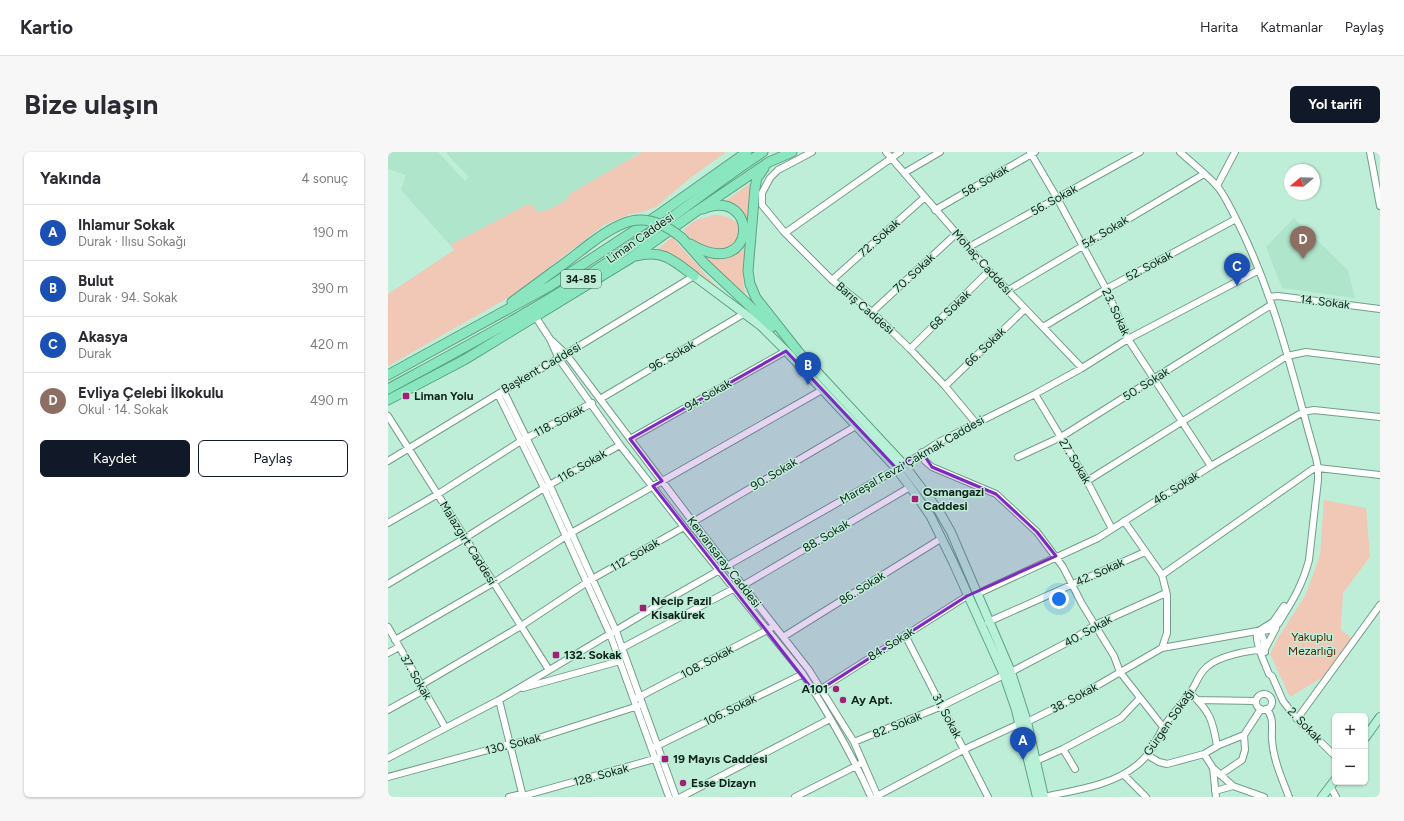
<!DOCTYPE html>
<html lang="tr">
<meta charset="utf-8">
<style>
:root{--surface:#fff;--page:#f7f7f7;--text:#2b2b33;--muted:#7c7c81;--line:#e1e1e2;--accent:#111827}
body{margin:0;font-family:Figtree,sans-serif;background:var(--page);color:var(--text)}
.controls{position:absolute;right:12px;bottom:12px;display:grid;overflow:hidden;border-radius:6px;box-shadow:0 1px 3px #0004}
.controls button{width:36px;height:36px;display:grid;place-items:center;padding:0;border:0;border-bottom:1px solid var(--line);background:var(--surface);color:var(--text);font:20px sans-serif}
.compass{position:absolute;left:896px;top:12px;width:36px;height:36px;border-radius:50%;background:var(--surface);box-shadow:0 1px 3px #0004;rotate:251deg}
.you{position:absolute;left:671px;top:447px;width:14px;height:14px;margin:-10px;border:3px solid #fff;border-radius:50%;background:#1a73e8;box-shadow:0 0 0 6px #1a73e833}
.badge{display:grid;place-items:center;width:26px;height:26px;border-radius:50%;background:var(--accent);color:#fff;font-size:13px;font-weight:700}
.pin{position:absolute;translate:-50% -33px;filter:drop-shadow(0 1px 2px #0008)}
.pin::after{content:'';position:absolute;top:21px;width:14px;height:12px;background:inherit;clip-path:polygon(0 0,100% 0,50% 100%)}
.list{margin:0;padding:0;list-style:none}
h2{display:flex;justify-content:space-between;align-items:center;height:52px;margin:0;padding:0 16px;font-size:17px}
h2 small{font-size:13px;font-weight:400;color:var(--muted)}
.list li{display:grid;grid-template-columns:26px 1fr auto;gap:12px;align-items:center;box-sizing:border-box;height:56px;padding:0 16px;border-top:1px solid var(--line)}
.list b{display:block;font-size:15px;white-space:nowrap}
.list p{margin:0;font-size:13px;white-space:nowrap;color:var(--muted)}
.list em{font-size:13px;font-style:normal;color:var(--muted)}
.actions{display:flex;gap:8px;padding:12px 16px}
.actions a{flex:1;padding:9px 0;border:1px solid var(--accent);border-radius:6px;text-align:center;font-size:14px;color:var(--accent)}
.actions .main{background:var(--accent);color:#fff}
.map{position:relative;flex:none;width:992px;height:645px;overflow:hidden;border-radius:6px}
header{display:flex;align-items:center;gap:24px;box-sizing:border-box;height:56px;padding:0 20px;background:var(--surface);border-bottom:1px solid var(--line)}
header strong{font-size:19px}
nav{display:flex;gap:22px;margin-inline-start:auto;font-size:14px}
.intro{display:flex;align-items:center;justify-content:space-between;box-sizing:border-box;height:96px;padding:0 24px}
h1{margin:0;font-size:28px}
.button{padding:10px 18px;border-radius:6px;background:var(--accent);color:#fff;font-size:14px;font-weight:700}
main{display:flex;gap:24px;padding:0 24px}
aside{flex:1;background:var(--surface);border-radius:6px;box-shadow:0 1px 3px #0004}
.map>svg:first-child{display:block}
.built{fill:#aee5cb}
.green{fill:#f1c8b6}
.lines{fill:none;stroke-linecap:round;stroke-linejoin:round}
.minor-casing{stroke:#719d89;stroke-width:8}
.major-casing{stroke:#5fa185;stroke-width:10}
.highway-casing{stroke:#5fa185;stroke-width:11}
.minor{stroke:#fff;stroke-width:6}
.major{stroke:#b8f0d8;stroke-width:8}
.highway{stroke:#89e6be;stroke-width:9}
.highway-bridge-casing{stroke:#5fa185;stroke-width:11;stroke-linecap:butt}
.highway-bridge{stroke:#89e6be;stroke-width:9}
.marked{fill:#7b2cbf;fill-opacity:0.2;stroke:#7b2cbf;stroke-width:3;stroke-linejoin:round}
.poi-dot{fill:#9e2175;stroke:#bfeed8;stroke-width:1.5}
.labels{text-anchor:middle;stroke-width:3;stroke-linejoin:round;paint-order:stroke}
.shield{fill:#bfeed8;stroke:#445f53;stroke-width:1}
.shield-label{font-size:11px;font-weight:bold;fill:#10221a}
.street-label{font-size:12px;fill:#10221a;stroke:#bfeed8}
.poi-label{font-size:12px;font-weight:bold;fill:#10221a;stroke:#bfeed8;text-anchor:start}
.park-label{font-size:12px;fill:#5c2000;stroke:#bfeed8}
</style>
<header>
<strong>Kartio</strong>
<nav><a>Harita</a><a>Katmanlar</a><a>Paylaş</a></nav>
</header>
<div class="intro"><h1>Bize ulaşın</h1><a class="button">Yol tarifi</a></div>
<main>
<aside>
<h2>Yakında<small>4 sonuç</small></h2>
<ul class="list">
<li><span class="badge" style="background:#1a4fb4">A</span><div><b>Ihlamur Sokak</b><p>Durak · Ilısu Sokağı</p></div><em>190 m</em></li>
<li><span class="badge" style="background:#1a4fb4">B</span><div><b>Bulut</b><p>Durak · 94. Sokak</p></div><em>390 m</em></li>
<li><span class="badge" style="background:#1a4fb4">C</span><div><b>Akasya</b><p>Durak</p></div><em>420 m</em></li>
<li><span class="badge" style="background:#8d6e63">D</span><div><b>Evliya Çelebi İlkokulu</b><p>Okul · 14. Sokak</p></div><em>490 m</em></li>
</ul>
<div class="actions"><a class="main">Kaydet</a><a>Paylaş</a></div>
</aside>
<div class="map">
<svg width="992" height="645" viewBox="0 0 992 645">
<rect width="100%" height="100%" fill="#bfeed8"/>
<path class="built" d="M0,0H50L77,29L81,25L59,2V0H253L181,43V46L163,57L155,59H148L111,68L62,93L13,38L18,23L0,17Z
M906,66L960,118L967,146L894,136L878,95Z"/>
<path class="green" d="M254,0H338L301,27L268,55C260,59 252,60 243,62C234,65 225,69 216,73L125,143L0,214V142L66,98L62,93L140,52L141,54L144,52L148,59C160,61 171,52 181,46L180,43Z
M363,31L360,75L359,73L331,53Z
M325,63C337,62 356,68 351,84C350,88 347,92 345,95L332,100L306,90L295,78L306,69Z
M284,85L331,137L288,107L270,97Z
M357,93L355,127L357,142L354,143L310,101C329,111 344,110 357,93Z
M936,348L978,356L982,405L955,441L953,478L965,487L943,520L902,545L882,502L890,486L918,442L932,403Z"/>
<g class="lines">
<g class="minor-casing">
<path id="minor" d="M424,0L390,18L382,26L374,41V53L397,81L444,128L484,160L522,197L557,234L587,270
M498,0L601,119L694,216
M642,0L669,46L718,137L740,187L823,314
M982,0L992,54
M516,21L552,0
M829,34L847,0
M547,58L647,0
M397,81L512,0
M581,95L752,0
M444,128L537,45
M619,139L816,22
M881,145L890,144L992,157
M484,160L569,81
M147,164L162,187L171,207L232,293L296,375L415,522C440,561 464,602 483,645
M655,175L718,137L848,67
M164,189L178,202L305,370L421,518L466,590L490,645
M522,197L601,119
M557,234L637,157
M115,238L163,336L228,479L288,645
M110,242L157,338L222,482L281,645
M647,242L699,329L724,377
M212,247L357,161
M0,264L161,518
M242,287L398,199
M534,300L537,309L544,315L608,342L649,380L675,415L694,452L726,504L732,520L775,575
M630,305L673,285L883,153
M0,309L110,242L178,202L306,124
M699,329L899,204L918,200L992,209
M736,369L774,423
M305,370L468,274
M0,371L50,342L133,289L204,251
M0,432L77,386L156,336L232,293
M354,434L522,335
M589,442L710,386L823,314L915,260L926,258L992,265
M600,470L757,400
M0,475L57,575
M872,478L885,470L896,454
M869,479C867,492 876,509 881,522L884,524L895,549L909,567L947,604
M869,479C877,482 876,493 877,500
M517,483L600,645
M395,485L554,386
M7,488L105,431L183,381L434,238
M234,496L345,437
M774,496L869,479C878,479 883,479 890,472C903,452 915,432 921,408L930,328V316L928,306C906,229 888,148 852,75C847,65 836,41 828,33C817,21 804,11 792,0
M877,497L888,476
M0,501L11,495
M623,520L682,489L707,473L778,441
M33,533L133,474L204,427L296,375
M135,536L232,509
M430,539L579,444
M802,541C822,559 825,569 829,594
M868 550a8 8 0 1 1 16 0a8 8 0 1 1-16 0Z
M249,546L383,476
M111,548L135,645
M810,548L868,549
M878,557C887,565 883,577 884,587C885,607 894,627 901,645
M0,558L36,538
M909,567L992,453
M639,570L691,544L774,496L779,481V443L774,423L925,317L930,316L992,323
M466,590L554,554L616,523
M267,595L415,522
M675,597L687,617
M816,602L831,593L856,583
M759,603L771,610L779,612L816,602L825,616L845,634
M0,606L111,548L272,452L516,313L551,290L647,242L694,216L740,187L871,118
M648,609L675,597L733,566L752,546
M825,616L828,645
M736,623L758,645
M832,623L854,608L857,598L856,583L873,557
M0,625L122,592L141,589L250,554
M942,634L948,645
M827,639L845,634L876,645
M135,644L270,606
M489,644L577,597L631,572
M121,645L134,642
M293,645L442,567
M407,645L472,612
M656,645C687,638 724,634 749,613C764,601 766,591 775,576C782,564 793,554 801,542C807,535 809,526 815,519C826,504 859,499 877,497"/>
</g>
<g class="major-casing">
<path id="major" d="M306,124L373,174L398,199L508,316L528,343L543,365L565,410L616,523L628,558L649,645
M409,198L516,313L551,359L563,380L623,520L639,570L656,645
M977,586L992,565
M934,645L947,628"/>
</g>
<g class="highway-casing">
<path id="highway" d="M376,16L369,26L367,36L360,119L362,132L368,146L409,198
M294,86L316,111L384,175
M302,92C370,132 372,34 315,57
M248,104C275,97 286,109 306,124
M124,150L166,119
M0,223L162,134L273,61L359,0
M0,237C79,194 160,151 235,100C283,68 327,31 375,0
M0,248L76,208L243,106L303,63L381,10L404,0"/>
</g>
<use href="#minor" class="minor"/>
<use href="#major" class="major"/>
<use href="#highway" class="highway"/>
<g class="highway-bridge-casing">
<path id="highway-bridge" d="M166,119C179,110 191,100 203,91C236,66 259,57 294,86"/>
</g>
<use href="#highway-bridge" class="highway-bridge"/>
</g>
<path class="marked" d="M398,199L508,316L534,300L544,315L608,342L649,380L668,404L579,444L427,541L265,334L274,329L242,287Z"/>
<g class="poi-dot">
<rect x="14" y="240" width="8" height="8" rx="2"/>
<rect x="523" y="343" width="8" height="8" rx="2"/>
<rect x="251" y="452" width="8" height="8" rx="2"/>
<rect x="164" y="499" width="8" height="8" rx="2"/>
<circle cx="448" cy="537" r="4"/>
<circle cx="455" cy="548" r="4"/>
<rect x="273" y="603" width="8" height="8" rx="2"/>
<circle cx="295" cy="631" r="4"/>
</g>
<g class="labels">
<rect class="shield" x="173" y="118" width="40" height="18" rx="3"/>
<g class="shield-label">
<text x="193" y="131">34-85</text>
</g>
<g class="street-label">
<text transform="translate(597 29) rotate(-30)" y="4">58. Sokak</text>
<text transform="translate(666 48) rotate(-29)" y="4">56. Sokak</text>
<text transform="translate(717 80) rotate(-31)" y="4">54. Sokak</text>
<text transform="translate(252 86) rotate(-35)" y="4">Liman Caddesi</text>
<text transform="translate(491 86) rotate(-42)" y="4">72. Sokak</text>
<text transform="translate(594 110) rotate(48)" y="4">Mohaç Caddesi</text>
<text transform="translate(761 114) rotate(-28)" y="4">52. Sokak</text>
<text transform="translate(526 121) rotate(-43)" y="4">70. Sokak</text>
<text transform="translate(937 150) rotate(7)" y="4">14. Sokak</text>
<text transform="translate(477 156) rotate(41)" y="4">Barış Caddesi</text>
<text transform="translate(562 158) rotate(-44)" y="4">68. Sokak</text>
<text transform="translate(728 160) rotate(65)" y="4">23. Sokak</text>
<text transform="translate(597 195) rotate(-44)" y="4">66. Sokak</text>
<text transform="translate(284 204) rotate(-30)" y="4">96. Sokak</text>
<text transform="translate(153 216) rotate(-30)" y="4">Başkent Caddesi</text>
<text transform="translate(758 232) rotate(-32)" y="4">50. Sokak</text>
<text transform="translate(320 243) rotate(-30)" y="4">94. Sokak</text>
<text transform="translate(171 269) rotate(-28)" y="4">118. Sokak</text>
<text transform="translate(524 308) rotate(-30)" y="4">Mareşal Fevzi Çakmak Caddesi</text>
<text transform="translate(687 309) rotate(59)" y="4">27. Sokak</text>
<text transform="translate(194 314) rotate(-30)" y="4">116. Sokak</text>
<text transform="translate(386 322) rotate(-31)" y="4">90. Sokak</text>
<text transform="translate(788 336) rotate(-32)" y="4">46. Sokak</text>
<text transform="translate(438 384) rotate(-31)" y="4">88. Sokak</text>
<text transform="translate(80 391) rotate(58)" y="4">Malazgirt Caddesi</text>
<text transform="translate(247 403) rotate(-30)" y="4">112. Sokak</text>
<text transform="translate(336 410) rotate(52)" y="4">Kervansaray Caddesi</text>
<text transform="translate(712 420) rotate(-24)" y="4">42. Sokak</text>
<text transform="translate(474 436) rotate(-32)" y="4">86. Sokak</text>
<text transform="translate(700 479) rotate(-29)" y="4">40. Sokak</text>
<text transform="translate(503 492) rotate(-32)" y="4">84. Sokak</text>
<text transform="translate(319 510) rotate(-28)" y="4">108. Sokak</text>
<text transform="translate(28 525) rotate(60)" y="4">37. Sokak</text>
<text transform="translate(686 546) rotate(-28)" y="4">38. Sokak</text>
<text transform="translate(342 558) rotate(-26)" y="4">106. Sokak</text>
<text transform="translate(559 564) rotate(62)" y="4">31. Sokak</text>
<text transform="translate(781 570) rotate(-55)" y="4">Gürgen Sokağı</text>
<text transform="translate(509 573) rotate(-22)" y="4">82. Sokak</text>
<text transform="translate(917 573) rotate(46)" y="4">2. Sokak</text>
<text transform="translate(125 592) rotate(-14)" y="4">130. Sokak</text>
<text transform="translate(213 623) rotate(-15)" y="4">128. Sokak</text>
</g>
<g class="poi-label">
<text x="26" y="248">Liman Yolu</text>
<text x="535" y="344">Osmangazi<tspan x="535" dy="14">Caddesi</tspan></text>
<text x="263" y="453">Necip Fazil<tspan x="263" dy="14">Kisakürek</tspan></text>
<text x="176" y="507">132. Sokak</text>
<text x="440" y="541" text-anchor="end">A101</text>
<text x="463" y="552">Ay Apt.</text>
<text x="285" y="611">19 Mayıs Caddesi</text>
<text x="303" y="635">Esse Dizayn</text>
</g>
<g class="park-label">
<text x="924" y="489">Yakuplu<tspan x="924" dy="14">Mezarlığı</tspan></text>
</g>
</g>
</svg>
<div class="controls">
<button>+</button>
<button>−</button>
</div>
<svg class="compass" viewBox="-18 -18 36 36"><path d="M0-13l5 13h-10z" fill="#e53935"/><path d="M0 13l5-13h-10z" fill="#7c7c81"/></svg>
<div class="you"></div>
<div class="pin badge" style="left:635px;top:608px;background:#1a4fb4">A</div>
<div class="pin badge" style="left:420px;top:233px;background:#1a4fb4">B</div>
<div class="pin badge" style="left:849px;top:134px;background:#1a4fb4">C</div>
<div class="pin badge" style="left:915px;top:107px;background:#8d6e63">D</div>
</div>
</main>
